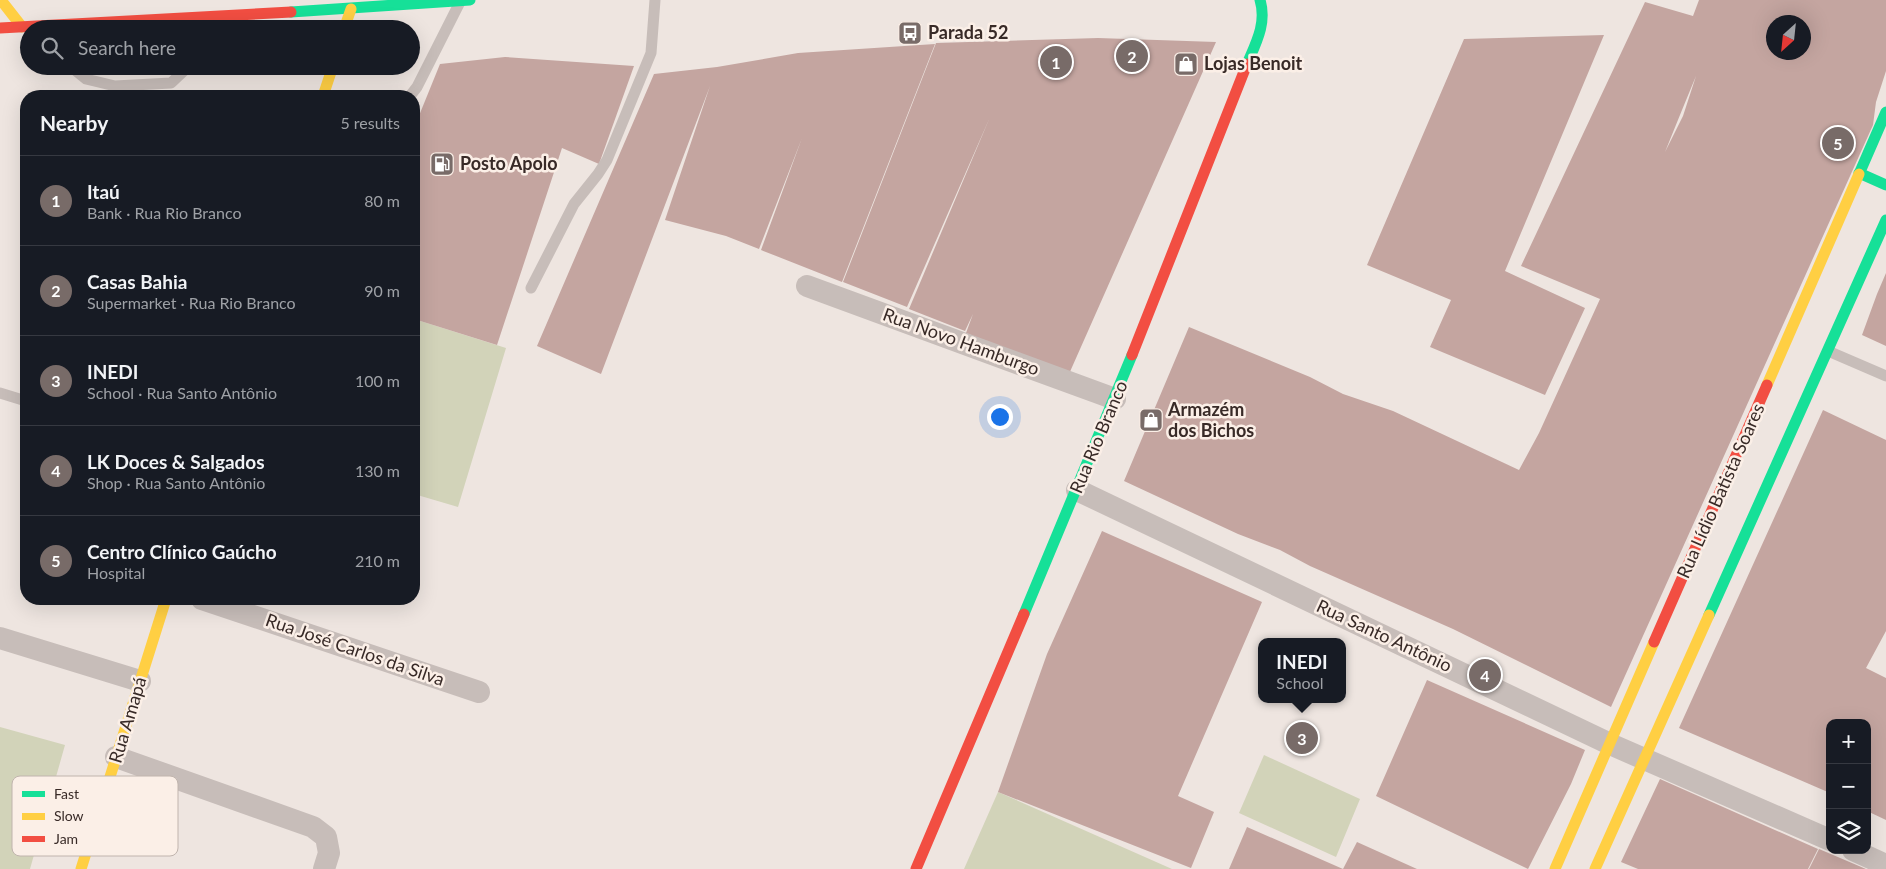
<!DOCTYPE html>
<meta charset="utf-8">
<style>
:root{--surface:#171b24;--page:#242831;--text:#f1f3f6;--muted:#9ea1a6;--line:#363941;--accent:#786b68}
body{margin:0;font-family:Lato,sans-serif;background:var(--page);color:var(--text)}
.controls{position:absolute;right:15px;bottom:15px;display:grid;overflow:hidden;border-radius:10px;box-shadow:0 5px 20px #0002}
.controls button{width:45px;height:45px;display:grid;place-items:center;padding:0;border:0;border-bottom:1px solid var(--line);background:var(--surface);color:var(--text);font:25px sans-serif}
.compass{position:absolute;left:1766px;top:15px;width:45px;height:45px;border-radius:50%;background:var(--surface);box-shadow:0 5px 20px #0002;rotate:207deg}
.you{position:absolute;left:999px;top:416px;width:18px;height:18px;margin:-12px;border:4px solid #fff;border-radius:50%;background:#1a73e8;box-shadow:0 0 0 8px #1a73e833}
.badge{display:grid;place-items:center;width:32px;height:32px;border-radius:50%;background:var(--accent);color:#fff;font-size:16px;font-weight:700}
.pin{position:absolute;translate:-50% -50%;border:2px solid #fff;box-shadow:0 1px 5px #0006}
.popup{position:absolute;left:1258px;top:638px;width:88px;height:65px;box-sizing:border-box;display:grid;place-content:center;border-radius:10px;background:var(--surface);filter:drop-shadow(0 1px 4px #0005);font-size:16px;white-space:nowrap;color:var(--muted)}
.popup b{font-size:19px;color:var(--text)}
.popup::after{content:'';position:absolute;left:50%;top:100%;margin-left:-10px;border:10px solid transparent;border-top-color:var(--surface)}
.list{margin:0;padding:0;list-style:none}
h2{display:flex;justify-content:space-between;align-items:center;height:65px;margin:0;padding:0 20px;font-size:21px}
h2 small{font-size:16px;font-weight:400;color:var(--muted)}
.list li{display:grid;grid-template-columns:32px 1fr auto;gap:15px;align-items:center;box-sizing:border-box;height:90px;padding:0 20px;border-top:1px solid var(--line)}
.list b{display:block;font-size:19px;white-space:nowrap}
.list p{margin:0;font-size:16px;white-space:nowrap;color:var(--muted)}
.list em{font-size:16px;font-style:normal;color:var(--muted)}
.icon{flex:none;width:28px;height:28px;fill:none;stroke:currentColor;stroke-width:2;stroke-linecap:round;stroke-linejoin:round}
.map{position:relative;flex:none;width:1886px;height:869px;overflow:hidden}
.search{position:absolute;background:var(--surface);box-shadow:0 5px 20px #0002;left:20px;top:20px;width:400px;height:55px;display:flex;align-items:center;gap:12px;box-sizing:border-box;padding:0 18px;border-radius:28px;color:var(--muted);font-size:19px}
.panel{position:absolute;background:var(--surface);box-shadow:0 5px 20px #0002;left:20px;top:90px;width:400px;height:515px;border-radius:20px}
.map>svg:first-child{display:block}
.green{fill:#d2d3b9}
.building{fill:#c4a5a0;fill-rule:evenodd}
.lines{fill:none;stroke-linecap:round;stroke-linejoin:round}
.lane{stroke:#c7bdb9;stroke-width:11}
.street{stroke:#c7bdb9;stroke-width:22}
.fast{stroke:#16e098;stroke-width:11}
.slow{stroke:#ffcf43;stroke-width:11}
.jam{stroke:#f24e42;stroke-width:11}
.labels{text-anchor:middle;stroke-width:5;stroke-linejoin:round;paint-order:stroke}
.poi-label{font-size:18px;font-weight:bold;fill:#382a27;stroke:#fbefe7;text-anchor:start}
.street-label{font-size:18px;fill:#382a27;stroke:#fbefe7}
.key{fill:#fbefe7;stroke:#c0b4ad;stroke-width:1}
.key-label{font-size:14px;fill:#382a27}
</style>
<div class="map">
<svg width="1886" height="869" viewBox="0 0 1886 869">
<rect width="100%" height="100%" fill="#eee5e0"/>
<path class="green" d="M414,319L506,348L458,507L414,494Z
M0,727L65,745L30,869H0Z
M1264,755L1360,799L1336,857L1239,813Z
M998,792L1172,869H964Z"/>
<path class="building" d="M1699,0H1886V71L1876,102L1873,125L1611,707L1453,629L1310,566L1280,550L1238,534L1124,481L1189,327L1310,377L1343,394L1393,411L1519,470L1539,433L1600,299L1521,266L1645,2L1693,16ZM1774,22H1804V52H1774ZM1696,76L1683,116L1665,152L1682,110Z
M1604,35L1505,271L1585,308L1545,395L1430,347L1451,300L1367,265L1464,39Z
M1098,38L1216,42L1069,374L966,333L973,314L965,331L909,309L990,117L907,307L843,282L936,43Z
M935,44L842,282L761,250L802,138L759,249L726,236L665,220L710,86L601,374L537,346L654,74L717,67L798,53Z
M505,57L634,66L599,164L562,148L497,345L414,319V128L440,64Z
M1886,273V346L1862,335L1877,294Z
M1823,410L1886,440V631L1866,668L1886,678V820L1867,811V723H1830V793L1679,728Z
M1102,531L1262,602L1178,796L1214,812L1191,868L998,792L1047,654Z
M1427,680L1585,750L1571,784L1528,869L1376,796Z
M1660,779L1818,849L1808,869H1638L1621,862Z
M1247,827L1343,869L1357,842L1417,869H1229Z
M1819,849L1866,869H1809Z"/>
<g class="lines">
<path class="lane" d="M70,66L86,79L115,86L171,83L189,66
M410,96L417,87L460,2
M531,288L574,204L598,174L607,160L651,53L655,0
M1828,351L1886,376
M0,393L26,401"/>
<path class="street" d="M807,286L1115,399
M1077,490L1610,744L1830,840
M202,599L479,692
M0,638L140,681
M116,757L313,827L326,837L329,853L324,869
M1853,850L1886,865"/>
<path class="fast" d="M291,12L470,0
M1247,64C1256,43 1267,23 1260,0
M1859,173L1886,185
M1859,174L1886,112
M1024,614L1132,355
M1709,615L1886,220"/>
<path class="slow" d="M1,0L22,27
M344,29L351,9
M323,96L333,66
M1767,385L1859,174
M81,869L166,599
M1555,869L1654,642
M1595,869L1709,615"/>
<path class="jam" d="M0,28L291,12
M1132,355L1247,64
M1654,642L1767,385
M916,869L1024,614"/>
</g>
<defs>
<g id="bus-square" transform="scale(1.25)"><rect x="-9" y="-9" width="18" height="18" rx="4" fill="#786b68" stroke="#fbefe7"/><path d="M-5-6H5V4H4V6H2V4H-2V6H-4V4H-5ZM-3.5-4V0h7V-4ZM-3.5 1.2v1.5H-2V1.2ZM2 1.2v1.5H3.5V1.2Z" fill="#fff"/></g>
<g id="shop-square" transform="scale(1.25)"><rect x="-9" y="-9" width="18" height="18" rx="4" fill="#786b68" stroke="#fbefe7"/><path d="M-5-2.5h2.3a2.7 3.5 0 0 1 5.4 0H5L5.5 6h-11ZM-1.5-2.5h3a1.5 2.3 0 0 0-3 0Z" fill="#fff"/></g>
<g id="fuel-square" transform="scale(1.25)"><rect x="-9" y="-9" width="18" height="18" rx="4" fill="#786b68" stroke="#fbefe7"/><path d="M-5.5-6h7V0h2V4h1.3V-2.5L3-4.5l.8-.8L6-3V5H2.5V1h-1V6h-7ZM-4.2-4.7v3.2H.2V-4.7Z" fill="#fff"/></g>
</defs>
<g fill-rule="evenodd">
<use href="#bus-square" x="910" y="33"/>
<use href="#shop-square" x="1186" y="64"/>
<use href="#fuel-square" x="442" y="164"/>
<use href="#shop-square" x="1151" y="420"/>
</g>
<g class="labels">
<g class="poi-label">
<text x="928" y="39">Parada 52</text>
<text x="1204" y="70">Lojas Benoit</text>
<text x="460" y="170">Posto Apolo</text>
<text x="1168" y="416">Armazém<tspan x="1168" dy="21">dos Bichos</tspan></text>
</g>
<g class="street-label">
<text transform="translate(961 342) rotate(20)" y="6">Rua Novo Hamburgo</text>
<text transform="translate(1099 437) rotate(-67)" y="6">Rua Rio Branco</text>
<text transform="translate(1721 491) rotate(-66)" y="6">Rua Lídio Batista Soares</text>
<text transform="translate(1384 636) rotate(25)" y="6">Rua Santo Antônio</text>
<text transform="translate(355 650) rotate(19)" y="6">Rua José Carlos da Silva</text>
<text transform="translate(128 720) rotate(-73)" y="6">Rua Amapá</text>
</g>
</g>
<rect x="12" y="776" width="166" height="80" rx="8" class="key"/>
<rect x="22" y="791" width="23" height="6" fill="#16e098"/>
<rect x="22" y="813" width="23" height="7" fill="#ffcf43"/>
<rect x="22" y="836" width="23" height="6" fill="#f24e42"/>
<g class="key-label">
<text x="54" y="799">Fast</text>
<text x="54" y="821">Slow</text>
<text x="54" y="844">Jam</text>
</g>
</svg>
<div class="controls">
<button>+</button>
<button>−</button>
<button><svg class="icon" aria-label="layers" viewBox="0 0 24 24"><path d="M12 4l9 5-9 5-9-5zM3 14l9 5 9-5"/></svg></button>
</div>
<svg class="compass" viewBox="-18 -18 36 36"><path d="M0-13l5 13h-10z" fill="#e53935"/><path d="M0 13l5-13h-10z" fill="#9ea1a6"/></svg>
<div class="you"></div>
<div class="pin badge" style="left:1056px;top:62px">1</div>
<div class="pin badge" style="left:1132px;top:56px">2</div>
<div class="pin badge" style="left:1302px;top:738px">3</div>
<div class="popup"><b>INEDI</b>School</div>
<div class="pin badge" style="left:1485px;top:675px">4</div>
<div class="pin badge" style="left:1838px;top:143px">5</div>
<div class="search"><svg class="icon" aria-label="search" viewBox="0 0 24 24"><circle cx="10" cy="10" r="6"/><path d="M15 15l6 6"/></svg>Search here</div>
<section class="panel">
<h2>Nearby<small>5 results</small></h2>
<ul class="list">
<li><span class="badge">1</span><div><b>Itaú</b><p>Bank · Rua Rio Branco</p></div><em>80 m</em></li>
<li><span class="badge">2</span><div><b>Casas Bahia</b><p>Supermarket · Rua Rio Branco</p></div><em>90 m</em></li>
<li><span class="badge">3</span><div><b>INEDI</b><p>School · Rua Santo Antônio</p></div><em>100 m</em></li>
<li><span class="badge">4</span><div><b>LK Doces &amp; Salgados</b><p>Shop · Rua Santo Antônio</p></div><em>130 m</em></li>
<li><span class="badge">5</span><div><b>Centro Clínico Gaúcho</b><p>Hospital</p></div><em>210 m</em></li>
</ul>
</section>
</div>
